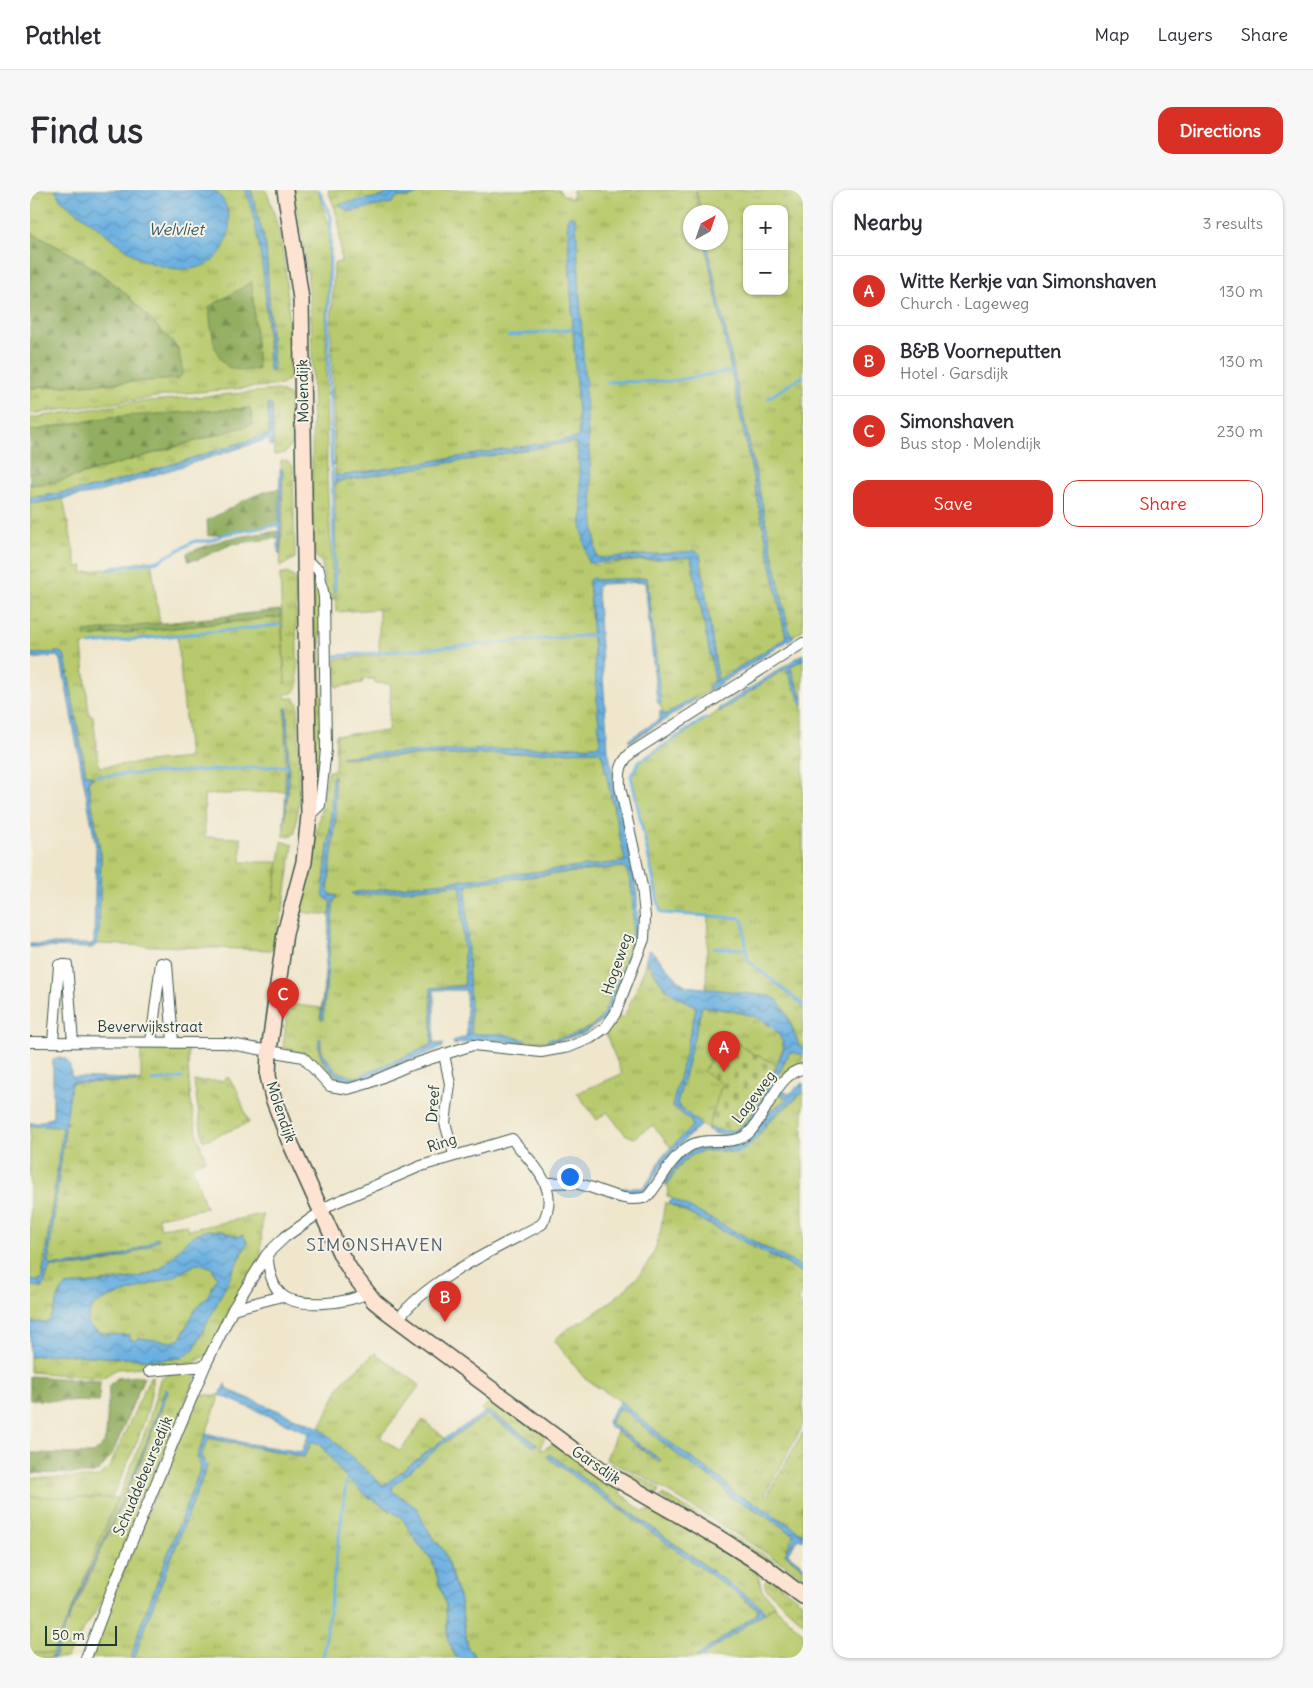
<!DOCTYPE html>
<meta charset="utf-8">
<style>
:root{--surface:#fff;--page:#f7f7f7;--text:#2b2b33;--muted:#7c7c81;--line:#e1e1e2;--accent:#d93025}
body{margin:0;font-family:Delius,sans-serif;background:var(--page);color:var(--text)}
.controls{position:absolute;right:15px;top:15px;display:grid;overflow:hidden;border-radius:10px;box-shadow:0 1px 4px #0004}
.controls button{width:45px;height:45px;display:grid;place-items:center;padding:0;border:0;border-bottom:1px solid var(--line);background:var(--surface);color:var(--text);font:25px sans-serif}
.compass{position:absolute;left:653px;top:15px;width:45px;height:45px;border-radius:50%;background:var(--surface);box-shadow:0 1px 4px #0004;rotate:40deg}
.scale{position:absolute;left:15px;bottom:12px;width:72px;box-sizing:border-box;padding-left:5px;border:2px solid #1f3d34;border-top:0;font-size:14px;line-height:18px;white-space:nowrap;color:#1f3d34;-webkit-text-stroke:4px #f7f3e8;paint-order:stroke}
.you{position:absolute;left:539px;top:986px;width:18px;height:18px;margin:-12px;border:4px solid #fff;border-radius:50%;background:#1a73e8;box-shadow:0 0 0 8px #1a73e833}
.badge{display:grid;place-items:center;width:32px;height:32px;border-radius:50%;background:var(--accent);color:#fff;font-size:16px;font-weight:700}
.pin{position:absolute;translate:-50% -41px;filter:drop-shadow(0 1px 2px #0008)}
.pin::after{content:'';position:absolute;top:26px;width:18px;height:15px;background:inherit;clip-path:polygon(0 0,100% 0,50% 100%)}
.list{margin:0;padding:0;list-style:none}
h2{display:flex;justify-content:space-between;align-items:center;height:65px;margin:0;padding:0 20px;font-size:21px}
h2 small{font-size:16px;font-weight:400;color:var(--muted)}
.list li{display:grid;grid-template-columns:32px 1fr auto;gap:15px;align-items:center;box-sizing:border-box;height:70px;padding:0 20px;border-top:1px solid var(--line)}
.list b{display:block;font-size:19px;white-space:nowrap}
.list p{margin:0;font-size:16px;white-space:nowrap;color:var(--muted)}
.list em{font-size:16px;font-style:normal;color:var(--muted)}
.actions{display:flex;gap:10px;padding:15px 20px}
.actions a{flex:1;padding:11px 0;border:1px solid var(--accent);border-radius:15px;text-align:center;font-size:18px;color:var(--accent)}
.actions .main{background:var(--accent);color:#fff}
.map{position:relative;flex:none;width:773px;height:1468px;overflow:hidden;border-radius:15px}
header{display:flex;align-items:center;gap:30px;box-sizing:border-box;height:70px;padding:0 25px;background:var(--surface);border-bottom:1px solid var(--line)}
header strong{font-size:24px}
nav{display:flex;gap:28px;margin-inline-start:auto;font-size:18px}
.intro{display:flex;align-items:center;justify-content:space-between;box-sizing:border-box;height:120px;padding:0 30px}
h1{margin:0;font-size:35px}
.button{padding:12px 22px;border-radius:15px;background:var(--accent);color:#fff;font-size:18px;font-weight:700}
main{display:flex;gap:30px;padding:0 30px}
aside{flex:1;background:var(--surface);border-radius:15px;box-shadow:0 1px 4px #0004}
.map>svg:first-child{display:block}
.grass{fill:url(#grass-tufts);stroke:#6c8450;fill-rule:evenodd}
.forest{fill:url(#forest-firs);stroke:#58764a}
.wetland{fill:url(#wetland-marsh);stroke:#6c8450}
.cemetery{fill:url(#cemetery-stones);stroke:#6c8450}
.garden{fill:#b8ca6d;stroke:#6c8450}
.water{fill:url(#water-waves);stroke:#45768a;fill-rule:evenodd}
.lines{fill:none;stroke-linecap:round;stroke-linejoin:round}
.stream{stroke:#6bb0e1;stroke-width:3}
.street-casing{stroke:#3e564b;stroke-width:12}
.secondary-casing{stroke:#3e564b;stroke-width:18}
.street{stroke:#fff;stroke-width:10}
.secondary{stroke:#fde3d1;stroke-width:15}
.labels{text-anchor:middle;stroke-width:4;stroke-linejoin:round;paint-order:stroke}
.street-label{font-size:15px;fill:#1f3d34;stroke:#f7f3e8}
.water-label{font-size:16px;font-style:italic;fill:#325a5f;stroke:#f7f3e8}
.quarter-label{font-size:18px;letter-spacing:1px;fill:#546471;stroke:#f7f3e8}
</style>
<header>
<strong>Pathlet</strong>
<nav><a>Map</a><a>Layers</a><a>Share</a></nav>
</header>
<div class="intro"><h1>Find us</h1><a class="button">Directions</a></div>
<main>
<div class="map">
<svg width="773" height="1468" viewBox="0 0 773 1468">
<defs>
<pattern id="grass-tufts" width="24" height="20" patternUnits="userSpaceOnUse" patternTransform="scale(1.25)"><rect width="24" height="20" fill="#b8ca6d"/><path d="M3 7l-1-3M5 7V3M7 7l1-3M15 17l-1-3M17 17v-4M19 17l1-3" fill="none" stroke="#95a55a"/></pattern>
<pattern id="forest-firs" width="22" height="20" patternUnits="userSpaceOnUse" patternTransform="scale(1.25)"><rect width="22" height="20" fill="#92ae60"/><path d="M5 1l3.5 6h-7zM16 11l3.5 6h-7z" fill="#778f50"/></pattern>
<pattern id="wetland-marsh" width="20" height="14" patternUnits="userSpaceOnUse" patternTransform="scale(1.25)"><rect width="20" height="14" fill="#b8ca6d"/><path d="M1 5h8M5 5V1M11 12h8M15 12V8" fill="none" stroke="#95a55a"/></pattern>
<pattern id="cemetery-stones" width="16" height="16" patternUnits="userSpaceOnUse" patternTransform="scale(1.25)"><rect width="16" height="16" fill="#b8ca6d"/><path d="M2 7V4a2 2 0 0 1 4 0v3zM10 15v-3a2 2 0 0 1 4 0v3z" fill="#95a55a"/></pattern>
<pattern id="water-waves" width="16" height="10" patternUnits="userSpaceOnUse" patternTransform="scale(1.25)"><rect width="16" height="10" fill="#6bb0e1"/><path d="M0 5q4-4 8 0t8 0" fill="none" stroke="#5790b7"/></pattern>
</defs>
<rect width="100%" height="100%" fill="#f7f3e8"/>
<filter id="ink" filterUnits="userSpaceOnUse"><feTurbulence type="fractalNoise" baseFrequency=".02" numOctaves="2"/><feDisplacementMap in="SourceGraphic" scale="10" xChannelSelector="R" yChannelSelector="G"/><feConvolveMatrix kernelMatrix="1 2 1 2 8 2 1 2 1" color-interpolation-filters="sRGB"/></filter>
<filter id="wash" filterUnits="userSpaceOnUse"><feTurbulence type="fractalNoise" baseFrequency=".0096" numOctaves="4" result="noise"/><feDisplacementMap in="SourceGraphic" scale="20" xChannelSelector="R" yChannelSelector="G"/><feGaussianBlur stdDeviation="1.12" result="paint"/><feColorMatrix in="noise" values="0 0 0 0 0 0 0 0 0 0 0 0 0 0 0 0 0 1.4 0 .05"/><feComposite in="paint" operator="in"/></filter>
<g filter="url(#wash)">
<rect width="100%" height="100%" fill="#efe6cc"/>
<path class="grass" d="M0,0H25L30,9L108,68L123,74L153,78L199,34C197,20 195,9 184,0H216L225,26L234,80L239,180L243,181L236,57L221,0H236C260,59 259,126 260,188L251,195L156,203L0,224V198L148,189V158L93,101L74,86L45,66L0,42Z
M262,0H288L300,38L296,138L297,290L304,410L296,408L292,373L286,367L284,360C277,239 294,119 262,0Z
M397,0H529L532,4L542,9L543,0H665L669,22H661V52L675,53L756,448L688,490L670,364L570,368L566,365L555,200L557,192L554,184L545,27L539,26L537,30L549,244L547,248L310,286L305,284L301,137L304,73L311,72L309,34L304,16L309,14L318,22L362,13L367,7H380Z
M666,0H773V440L763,446L759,442L677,53L691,52V22H671ZM717,19H754V101H717Z
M248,200L260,206L262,254L255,263L244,265L242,215H238L239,243L237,245L68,297L0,308V295L26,292L223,234L220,218L43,233L0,241V228L108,212Z
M543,252L549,258L553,327L551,334L563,375L661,366L685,490L678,499L679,501L634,525L630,515L617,388L559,390L570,552L566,556L312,566L313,568L568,561L572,565L595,670L592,672L325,702L428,695L431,699L435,792L433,795L401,798L402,855C383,861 336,887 322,887C313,888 305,881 300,874C293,865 290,859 291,849L288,854C289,874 305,887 323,891L324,895C293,892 285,861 253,858L258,814L291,818L290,829L304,710L308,707L300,704L298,700L306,625L304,585L302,587L301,630L293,701L297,709L301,711L300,725L269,722L280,677L298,582L305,579L306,545L358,541L361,494L345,493V489H333L332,493L306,497V469L349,465V419L306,422L305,296L309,291Z
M251,270L257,271L263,276L265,368L250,377L253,322Z
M33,309L47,377L53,376L52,383L121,370L130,434L55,442V447L251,427L255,494L250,385L257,383L265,388L268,497L263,503L255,504V508H264L268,514L269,609L265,643L262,646H253L259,592L257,518H255V601L174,605L175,647L211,648V672H249L243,711L252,651L263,655L253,719L243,760L67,754L71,666L58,592L64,586L56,584L36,472L29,462L0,464V314ZM147,445L159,568L69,577L63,526L59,525L52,455Z
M283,380L289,393L293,569L285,616Z
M773,469V509L760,477Z
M756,478L773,517V858L769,855C762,838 757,816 740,806L676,799L678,726L632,723L630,720L601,586L609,572Z
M594,677C605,687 604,740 600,755C598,765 576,823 570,829C567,833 562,836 558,838C540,847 515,854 495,850C476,847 463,843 443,844L440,840L436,702L438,695L442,693Z
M617,773L637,801L663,814L666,819L643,916L661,931L663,936L641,958L623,935L604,948L595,944L577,922L567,930L547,903L592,884L575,842L587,824L594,828Z
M672,816L726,826L734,831L752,849L754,857L746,874L722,863L698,847L692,894L678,938L671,935L647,914Z
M111,857H158C158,894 161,936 176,969L162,976L176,1018L128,1027L130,1038L156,1034L158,1040L232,1024L231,1065L179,1163L164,1173L87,1179L72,1188L0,1182V1167L28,1164L125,1170L151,1168L164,1159L217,1053L216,1049L192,1041L145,1062L131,1078L108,1087L36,1096C25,1105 28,1122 18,1132L0,1133V1096L13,1097L20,1077C57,1078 98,1071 129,1049L128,1048C98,1069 57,1075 20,1075L18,1072L41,893L111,892Z
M762,861L773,865V877L745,894L758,864Z
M198,887L207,900L219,933L173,951L164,891H192Z
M748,901L758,909L739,922L723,943L710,956L665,959L651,968L635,992L638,993L648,978L662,964L676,961L711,962L723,952L741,929L762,913L773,902V1078L637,1006L639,997L631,992C645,971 657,955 684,954C695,954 705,954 714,948C730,938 739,916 748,901Z
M635,1012L763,1077L773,1084V1100L768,1111L773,1114V1235L735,1304L737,1306L773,1242V1344L729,1315L703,1303L696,1293L639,1252L590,1211L555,1189L525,1151C530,1141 549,1133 559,1127C582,1112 607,1092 621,1068C630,1052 632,1030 635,1012Z
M168,1073L183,1078L187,1088L177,1107L165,1120L150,1149L143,1152L100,1150V1145C83,1144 68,1146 57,1133L60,1121L66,1114L78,1108L143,1087Z
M345,1163L390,1195L350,1247L370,1261L393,1230L415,1248L353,1296L290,1238L311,1193Z
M161,1182L166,1186L74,1408L36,1468H24L36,1435L55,1397L132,1219L131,1212C102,1300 54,1381 21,1468H0L4,1339L75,1341L117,1237L130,1190L137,1184Z
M122,1186C124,1222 95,1279 80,1312L0,1311V1288H61L69,1287L80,1276L120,1187Z
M166,1205H190L167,1267L171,1277L109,1440L101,1468H58Z
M463,1208L515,1246L510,1258L513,1260L524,1253L555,1275L612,1321H620L624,1317L726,1377L732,1400L746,1416L734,1423L668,1370L519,1264L517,1267L696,1394L729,1422L665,1468H447L438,1458L430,1411L414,1361L376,1310L362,1301L364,1294L412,1254L457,1225L506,1256L507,1254L464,1224L460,1221L455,1222L452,1219Z
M590,1217L649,1266L691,1295L701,1308L726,1320L763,1344L755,1364L773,1378V1386L613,1286L576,1269L587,1241L629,1273L631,1270L580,1233L579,1231Z
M177,1248L274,1267L282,1251L291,1256L313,1284L337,1306L372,1328L387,1352L402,1370L416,1416L417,1443L423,1463L427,1468H105L113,1441L177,1276L171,1266Z
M574,1272L611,1288L629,1299L627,1304L586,1280L572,1275Z
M633,1304L745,1372L773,1392V1400L630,1307Z
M739,1387L773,1413V1433L736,1399L734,1393Z"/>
<path class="forest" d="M0,42L45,66L93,101L148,158L153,183L148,189L0,198Z
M222,92L228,180C220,179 204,182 197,176C182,163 181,134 179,117Z
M220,218L223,234L26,292L0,295V241L80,227Z
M250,299L249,335L178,346L177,330C201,320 223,301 250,299Z
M247,341V348L202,354L169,369L158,371L157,363L196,349Z
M250,420L251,427L55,447L54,442Z
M0,1186L70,1191L69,1212L0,1210Z
M110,1186L114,1187L82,1265L69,1281L60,1284L0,1283V1263L63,1264L74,1253L76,1246L79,1196L87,1188Z"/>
<path class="wetland" d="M298,0H364L350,7L304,16Z"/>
<path class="cemetery" d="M697,847L722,863L746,874C742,892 723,932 705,940C697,943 687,939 678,938L692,894L673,881Z"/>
<path class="garden" d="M0,936L33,937L11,1090H0Z
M0,1307L87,1308L24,1463H0Z
M744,1416L773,1443V1468H670Z"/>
<path class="water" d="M25,0H184C211,22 201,72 165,78C146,82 125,75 108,68L30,9Z
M216,0H221L236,57L243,181H239C238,119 234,59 216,0Z
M364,0H398L380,7H367L362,13L318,22L309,14L350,7Z
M541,25L546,31L554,184L557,192L555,200L566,365L570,368L667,361L670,364L688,490L756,448L675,53H677L759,442L764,447L679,501L678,497L685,490L661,367L558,373L551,334L553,327L547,254L543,252L309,291L305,296V284L310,286L547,248L549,244L537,30Z
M238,214L242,215L243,256H240L239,249L66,303L0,314V308L68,297L237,245L239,243Z
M250,279L253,280L250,365L248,362Z
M562,388L569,390L617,388L631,513L629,514L627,511L615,392L570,394L567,398L578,560L603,677L607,705L608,738L602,766L575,829L553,844L517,854L518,849C533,849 559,842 570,829C576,822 598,765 600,755C604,740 605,687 594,677L576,678L442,693L437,697L436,702L441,842L443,844H473L495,850V854C470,849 448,848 424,855L423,851L435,847L437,844L436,800H404V854L413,853V857L329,890C307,896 286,868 289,848L291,849V860L306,881L324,888L402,855L401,798L433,796L435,792L431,699L428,695L324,706L321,703L592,672L595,670L572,565L568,561L311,567L343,563L566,556L570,552L559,390Z
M29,462L34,464L36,472L56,584L64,588L60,589L58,592L71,666L69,743L67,754L62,758L0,757V754H61L64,752L66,657L31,470L28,466L0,469V464Z
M773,464V469L760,477L773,509V517L756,478L689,522L688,519Z
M665,507L667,509L600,552L598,550L630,529V521L635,525Z
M255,518H257L259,592L254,635L257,574Z
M304,585L306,625L298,700L300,704L308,707L304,710L293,830H291L301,712L294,707L293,701L301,630L302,587Z
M618,760L622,761L649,791L657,796L740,806L747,810L755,821L769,855L773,858V865L760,862C742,889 724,971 677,939L678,938C687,939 696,943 705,940C728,930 746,879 754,857C745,822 701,821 672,816L647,914L671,935C657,947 639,964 627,983C623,989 620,998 613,1001C605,1005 590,1002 583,998H612L620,989L633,966L662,936L661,931L642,916L666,819L663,814C639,806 632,796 620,774H615Z
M28,867C42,868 39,877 42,887L101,889L112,892L100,891L41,893L18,1072L20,1075C57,1075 98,1069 128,1047L129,1049C98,1071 57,1077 20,1077L13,1097L0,1096V1090H11L15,1074L33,937L0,936V933H8L23,927V870Z
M773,893V902C763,912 750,919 741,929C731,940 725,954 712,961C706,964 700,962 693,961C662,958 653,969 638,994L635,992L651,968L665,959L710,956L723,943L739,922L757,909L748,901L750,899L759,904Z
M643,1009L767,1074L773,1078V1084L763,1077L640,1014L639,1012Z
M178,1040L192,1041L207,1047L213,1045L217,1053L164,1159L151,1168L125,1170L28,1164L0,1167V1133L17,1132C28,1122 25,1105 36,1096C61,1093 111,1092 131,1078C150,1064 152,1046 178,1040ZM168,1073L183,1078L187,1088L177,1107L165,1120L150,1149L143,1152L109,1148L106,1151L100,1150V1145C84,1144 68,1147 57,1133L60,1121L66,1114L78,1108L143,1087Z
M195,1194L196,1199L290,1238L353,1296L414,1249L457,1221L507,1254L504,1257L457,1225L412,1254L362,1297V1301L387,1318L399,1343L414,1361L430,1411L438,1458L447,1468H427L418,1451L416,1416L402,1370L387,1352L372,1328L337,1306L313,1284L291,1256L282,1251L274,1267L179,1248L171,1266L177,1276L113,1441L105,1468H101L109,1440L171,1277L167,1267L176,1243L215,1253L272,1262L278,1245L276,1242L190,1205Z
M135,1198L138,1201L106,1283L36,1435L24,1468H21C57,1378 109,1292 135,1198Z
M590,1211L639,1252L696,1293L703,1303L729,1315L773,1344V1350L769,1348L758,1364L773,1375V1378L755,1364L764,1347L763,1344L726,1320L701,1308L691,1295L649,1266L590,1217L580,1231V1233L631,1270L630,1272L578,1235L577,1231Z
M519,1264L729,1415L734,1420V1423L670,1468H665L727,1424L728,1419L517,1267Z"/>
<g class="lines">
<path class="stream" d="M289,0L301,27L298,136L305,402
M478,146L542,139
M577,192L642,191L701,181
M738,208L773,186
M77,380L128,371L165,351H180L195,344L249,335
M60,454L250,435
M306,466L563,445
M676,528L609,572L601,586L630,720L632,723L709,728L713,731L718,771L773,815
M67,586L257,576
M683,758L716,759
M122,891L152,888
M293,1468L317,1287"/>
</g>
</g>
<g filter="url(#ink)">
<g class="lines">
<g class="street-casing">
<path id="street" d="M276,375H282L289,380L294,407L296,559L290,615L279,626
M0,852L195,853L273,867L300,896L318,899L339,893L378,876L443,855L511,862L539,857L561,848L575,838L585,824L614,749L615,727L612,696L590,597C589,581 590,573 602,562L773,453
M23,852L29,775H37L43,852
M121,852L131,773L137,774L143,852
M414,864L420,894L415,933L424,964
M517,993C526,993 536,992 545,993C568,997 593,1015 617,1007C632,991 639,969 658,957C677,944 702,959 720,942C736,925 748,882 773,879
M237,1064C239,1078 240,1093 251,1104C265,1119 322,1114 338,1102
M203,1119L252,1106
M119,1181L175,1176
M56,1468L82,1399L175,1176L203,1119L237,1064L255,1047L302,1014L391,976L482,949C503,975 532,998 512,1034C465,1060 401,1087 368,1129"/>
</g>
<g class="secondary-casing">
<path id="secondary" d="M255,0L271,109L279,626L274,672L255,743L239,861L238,886L243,908L259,950L311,1065L322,1083L344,1111L355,1120L542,1259L576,1283L689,1348L734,1376L773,1406"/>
</g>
<use href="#street" class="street"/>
<use href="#secondary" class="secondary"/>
</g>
</g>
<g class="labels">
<g class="street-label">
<text transform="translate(273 201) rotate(-91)" y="5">Molendijk</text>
<text transform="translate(587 774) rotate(-71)" y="5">Hogeweg</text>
<text x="120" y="842">Beverwijkstraat</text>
<text transform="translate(724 907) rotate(-53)" y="5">Lageweg</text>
<text transform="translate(403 914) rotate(-86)" y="5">Dreef</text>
<text transform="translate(251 922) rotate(71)" y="5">Molendijk</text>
<text transform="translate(412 953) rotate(-18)" y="5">Ring</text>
<text transform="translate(566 1275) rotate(34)" y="5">Garsdijk</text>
<text transform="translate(113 1286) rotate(-67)" y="5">Schuddebeursedijk</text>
</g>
<g class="water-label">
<text x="146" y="45">Welvliet</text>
</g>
<g class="quarter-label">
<text x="345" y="1061">SIMONSHAVEN</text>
</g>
</g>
</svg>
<div class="controls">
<button>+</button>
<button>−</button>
</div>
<svg class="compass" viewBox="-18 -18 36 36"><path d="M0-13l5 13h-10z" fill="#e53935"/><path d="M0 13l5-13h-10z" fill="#7c7c81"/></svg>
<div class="scale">50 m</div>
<div class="you"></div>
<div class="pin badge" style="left:694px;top:882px">A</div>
<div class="pin badge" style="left:415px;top:1132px">B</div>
<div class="pin badge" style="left:253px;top:829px">C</div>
</div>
<aside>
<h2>Nearby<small>3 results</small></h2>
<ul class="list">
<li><span class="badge">A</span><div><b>Witte Kerkje van Simonshaven</b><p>Church · Lageweg</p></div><em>130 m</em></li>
<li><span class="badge">B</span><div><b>B&amp;B Voorneputten</b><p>Hotel · Garsdijk</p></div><em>130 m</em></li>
<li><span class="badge">C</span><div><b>Simonshaven</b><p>Bus stop · Molendijk</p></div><em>230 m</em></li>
</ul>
<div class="actions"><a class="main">Save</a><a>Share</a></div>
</aside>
</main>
